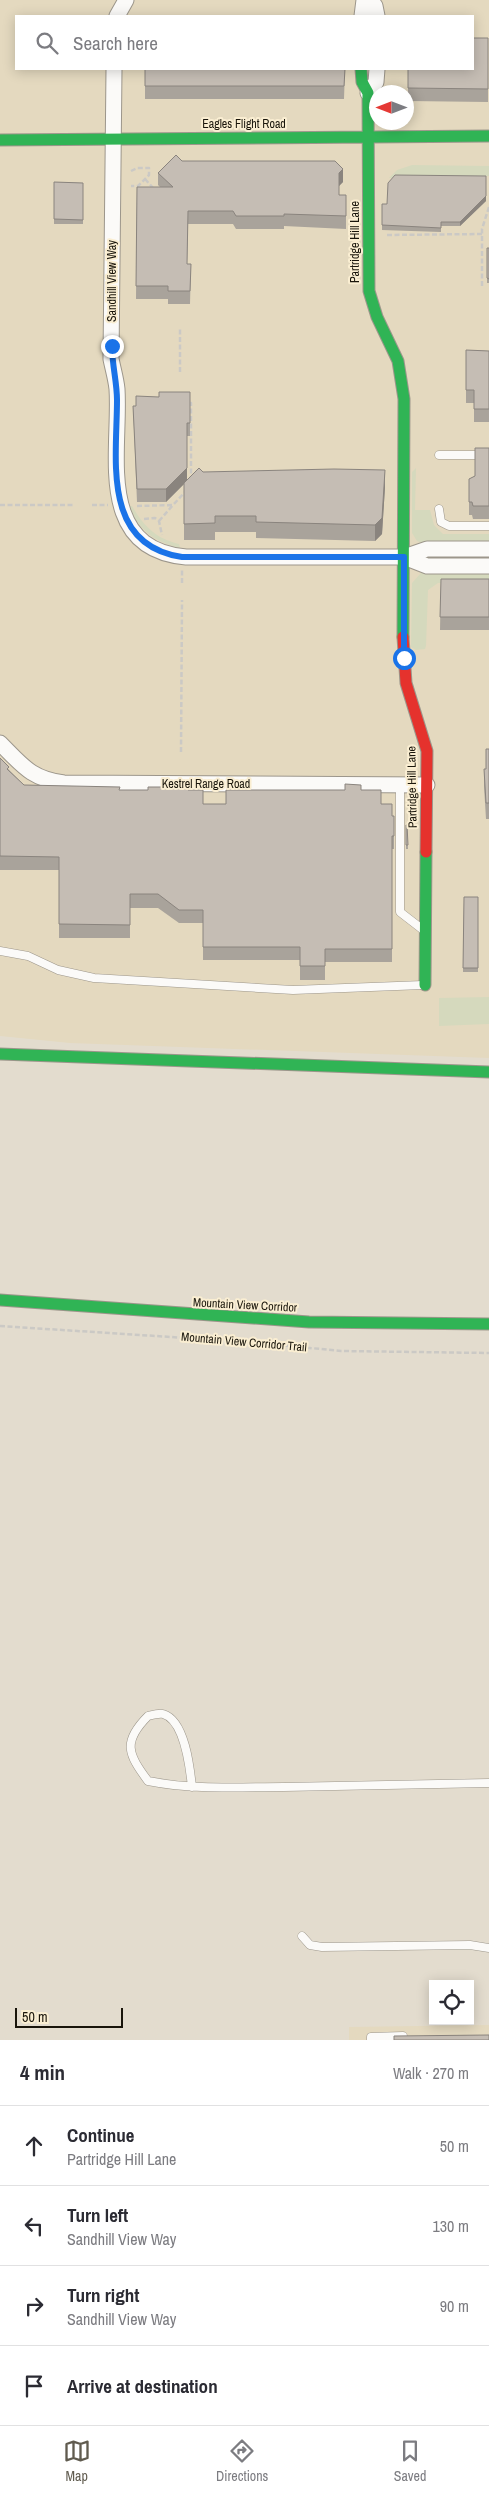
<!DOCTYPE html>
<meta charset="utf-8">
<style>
:root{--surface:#fff;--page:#f2f2f3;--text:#2b2b33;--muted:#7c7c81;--line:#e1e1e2;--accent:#605b4f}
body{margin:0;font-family:"Archivo Narrow",sans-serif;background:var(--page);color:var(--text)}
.controls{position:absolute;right:15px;bottom:15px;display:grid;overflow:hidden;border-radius:0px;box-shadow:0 2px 12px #0003}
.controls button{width:45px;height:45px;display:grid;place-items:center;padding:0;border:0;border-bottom:1px solid var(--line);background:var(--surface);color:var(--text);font:25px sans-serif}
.compass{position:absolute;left:369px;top:85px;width:45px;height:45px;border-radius:50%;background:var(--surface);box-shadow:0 2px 12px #0003;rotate:270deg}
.scale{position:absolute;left:15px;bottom:12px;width:108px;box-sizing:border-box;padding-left:5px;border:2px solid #19150b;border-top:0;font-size:14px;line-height:18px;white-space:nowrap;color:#19150b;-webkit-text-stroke:4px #faeed2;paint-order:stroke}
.stop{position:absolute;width:15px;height:15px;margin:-11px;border:4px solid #1a73e8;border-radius:50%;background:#fff}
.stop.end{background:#1a73e8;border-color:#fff;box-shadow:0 1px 5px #0008}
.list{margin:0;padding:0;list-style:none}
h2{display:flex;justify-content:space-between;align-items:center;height:65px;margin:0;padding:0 20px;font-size:21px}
h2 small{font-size:16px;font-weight:400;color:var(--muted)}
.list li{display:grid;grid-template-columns:32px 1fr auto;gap:15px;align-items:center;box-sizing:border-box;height:80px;padding:0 20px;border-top:1px solid var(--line)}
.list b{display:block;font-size:19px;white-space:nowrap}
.list p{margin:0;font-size:16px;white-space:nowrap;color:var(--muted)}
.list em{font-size:16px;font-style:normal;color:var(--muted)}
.icon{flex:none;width:28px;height:28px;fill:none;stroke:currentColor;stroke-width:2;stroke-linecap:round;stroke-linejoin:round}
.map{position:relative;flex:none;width:489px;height:2040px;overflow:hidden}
.search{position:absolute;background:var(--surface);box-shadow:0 2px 12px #0003;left:15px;right:15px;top:15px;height:55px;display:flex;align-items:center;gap:12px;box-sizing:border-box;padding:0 18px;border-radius:0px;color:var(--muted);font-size:19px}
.sheet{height:385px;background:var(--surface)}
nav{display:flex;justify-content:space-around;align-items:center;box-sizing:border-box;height:70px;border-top:1px solid var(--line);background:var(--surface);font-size:14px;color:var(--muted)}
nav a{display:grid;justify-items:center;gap:2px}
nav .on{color:var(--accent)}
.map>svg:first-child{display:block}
.built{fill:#e4d9bf;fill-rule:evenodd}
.green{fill:#d5d9bd}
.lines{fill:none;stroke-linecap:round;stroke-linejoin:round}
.lane-casing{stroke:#9c968b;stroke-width:9}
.street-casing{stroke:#9c968b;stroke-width:17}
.fast-casing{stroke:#9c968b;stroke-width:13}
.jam-casing{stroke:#9c968b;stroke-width:13}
.path{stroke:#cbc9c5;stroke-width:2.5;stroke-dasharray:5 2.5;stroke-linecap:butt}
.lane{stroke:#fbfaf8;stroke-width:8}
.street{stroke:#fbfaf8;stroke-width:15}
.fast{stroke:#30b455;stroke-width:11}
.jam{stroke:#e5322d;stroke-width:11}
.wall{fill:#a9a39b}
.shaded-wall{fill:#8a847e}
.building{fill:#c5bdb4;stroke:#8a847e}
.route{stroke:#1a73e8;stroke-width:6}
.labels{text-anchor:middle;stroke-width:4;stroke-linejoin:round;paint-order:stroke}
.street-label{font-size:12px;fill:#19150b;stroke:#faeed2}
</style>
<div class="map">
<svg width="489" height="2040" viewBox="0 0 489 2040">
<rect width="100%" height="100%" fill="#e3dcce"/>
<path class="built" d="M0,0H489V1058L70,1043L0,1036ZM16,16H473V69H16ZM376,92H406V122H376Z
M489,2025V2040H349V2027Z"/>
<path class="green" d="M412,165L489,166V176L389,178L397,170Z
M416,468L415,510H430L434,525L443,534H489V545L424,544L417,541L412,533V472Z
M132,506C144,527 157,539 179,544L180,548C152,541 142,531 127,507Z
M429,553H489V562H428Z
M428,571L489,574V582L438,583L428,590L426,646L425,649L416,650L411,647L412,583L421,573Z
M489,997V1024L439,1026V998Z"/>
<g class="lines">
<g class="lane-casing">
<path id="lane" d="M439,455H489
M439,509L441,522L449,526H489
M400,785V912L422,929
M0,951L28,956L58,970L94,978L293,990L423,985
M192,1787C190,1768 185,1720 163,1714C159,1713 152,1715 148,1716C122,1742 128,1754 148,1781C193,1790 238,1787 284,1787C352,1786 421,1784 489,1783
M302,1936L310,1945L322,1947L470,1945L489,1948
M371,2040V2037L403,2036"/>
</g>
<g class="street-casing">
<path id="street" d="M371,0L375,6L377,16
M117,16L126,0
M362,16L364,0
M114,69L111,359C113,369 116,379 117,389C121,450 94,549 186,557H404L427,549H489
M368,93L376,82L377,69
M404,557L427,566H489
M0,743C22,765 31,779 64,783L427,785"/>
</g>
<g class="fast-casing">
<path id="fast" d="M361,69L362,82L368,93L369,291L377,317L398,361L404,399L403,637
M0,140L489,136
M425,985L426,852
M0,1054L489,1072
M0,1300L309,1322L489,1324"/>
</g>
<g class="jam-casing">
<path id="jam" d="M403,637L406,683L427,751L426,852"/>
</g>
<path class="path" d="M131,171L137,168H149V175L138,186H131
M145,179L154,189
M387,235L482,234
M482,286V229L489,207
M180,372V328
M189,403H191V478
M0,505H73
M92,505H108
M137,506L173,505L186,491
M144,519L155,518L159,521L162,535
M159,521L173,505
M182,583V570
M181,752L182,600
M0,1326L249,1342L341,1351L489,1353"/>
<use href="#lane" class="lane"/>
<use href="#street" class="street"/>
<use href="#fast" class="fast"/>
<use href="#jam" class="jam"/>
</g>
<path class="wall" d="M488,38V102L408,101V69Z
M145,69H345L344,99H145Z
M182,161L343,182L339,186V195H346V229L284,226V229H236L233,224H188L187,264H191L190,304H168V299H136L137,187H160L158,185V173Z
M486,176V201L460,226H441V232L382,230V204H387Z
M54,182L83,183V224H54Z
M487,248H489V283H487Z
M466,350L489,351V422H474V403H466Z
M190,392V436H187V480L203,472L385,487L382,534L375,541L256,538V532H215V540H184V484L166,502H137L133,406H136L159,397Z
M489,448V519H473L472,515H469V479L475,476Z
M441,579H489V630H440Z
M489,749V819H486L484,786V769H486Z
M0,758L9,770L24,785L120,790H188L203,804H226L361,790L381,804L392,816H394V849H392V962H325V980H300V960H203V923H179L158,908H130V938H59V870H0Z
M406,825H407L408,849H406Z
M464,897H478V972H463Z"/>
<path class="shaded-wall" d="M343,169V182L339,186V173Z
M486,196V201L460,226V222Z
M187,423V481L166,502V489Z
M385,470V487L382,534L375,541V525Z"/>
<path class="building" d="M473,38H488V89L408,88V69H473Z
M145,69H345L344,86H145Z
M176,155L182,161H335L343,169L339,173V195H346V216L284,214V216H236L233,211H188L187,264H191L190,291H168V286H136L137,187H173L158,173Z
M395,175L486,176V196L460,222H441V228L382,225V204H387L388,183Z
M54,182L83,183V220L54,219Z
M487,248H489V279L487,278Z
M466,350L489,351V409H474V390H466Z
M159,392H190V423H187V468L166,489H137L133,406H136V396L159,397Z
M475,448H489V506H473L472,502H469V479L475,476Z
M199,468L203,472L334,469L385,470L382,518L375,525L256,522V516H215V523L184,524V483Z
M441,579H489V617H440Z
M486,749H489V803H486L484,769H486Z
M0,758L9,767L7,769L24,785L120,787L119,790H148V787H188V790H203V804H226V790H345V784L361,785V790H381V804H392V816H394V836H392V949H325V966H300V947H203V910H179L158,894H130V925L59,924V857L0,856Z
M406,825H407L408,845H406Z
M464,897H478V968H463Z
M489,2035V2040H394V2036Z"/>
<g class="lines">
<path class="route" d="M112,346C112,365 117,382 117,400C117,459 101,545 182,557H404V658"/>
</g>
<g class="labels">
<g class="street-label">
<text x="244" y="128">Eagles Flight Road</text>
<text transform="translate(355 242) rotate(-90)" y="4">Partridge Hill Lane</text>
<text transform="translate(112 281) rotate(-90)" y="4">Sandhill View Way</text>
<text x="206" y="788">Kestrel Range Road</text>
<text transform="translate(412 787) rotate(-91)" y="4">Partridge Hill Lane</text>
<text transform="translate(245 1305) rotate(3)" y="4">Mountain View Corridor</text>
<text transform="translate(244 1342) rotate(5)" y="4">Mountain View Corridor Trail</text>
</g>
</g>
</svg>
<div class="controls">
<button><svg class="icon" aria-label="locate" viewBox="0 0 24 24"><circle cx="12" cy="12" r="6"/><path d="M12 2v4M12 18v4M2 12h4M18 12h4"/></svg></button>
</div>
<svg class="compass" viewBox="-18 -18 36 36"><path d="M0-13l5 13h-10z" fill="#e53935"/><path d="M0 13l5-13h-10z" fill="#7c7c81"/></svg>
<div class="scale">50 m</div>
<div class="stop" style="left:404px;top:658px"></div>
<div class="stop end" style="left:112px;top:346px"></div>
<div class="search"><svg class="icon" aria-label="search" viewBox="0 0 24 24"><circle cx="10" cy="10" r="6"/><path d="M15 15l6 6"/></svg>Search here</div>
</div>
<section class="sheet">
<h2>4 min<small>Walk · 270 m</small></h2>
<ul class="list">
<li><svg class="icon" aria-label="ahead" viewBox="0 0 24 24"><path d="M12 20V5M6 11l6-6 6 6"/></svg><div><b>Continue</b><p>Partridge Hill Lane</p></div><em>50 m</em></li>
<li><svg class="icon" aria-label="left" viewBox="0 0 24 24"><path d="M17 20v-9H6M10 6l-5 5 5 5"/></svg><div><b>Turn left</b><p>Sandhill View Way</p></div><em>130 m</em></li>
<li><svg class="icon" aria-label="right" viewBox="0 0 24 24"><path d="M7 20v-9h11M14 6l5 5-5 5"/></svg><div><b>Turn right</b><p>Sandhill View Way</p></div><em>90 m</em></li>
<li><svg class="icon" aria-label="arrive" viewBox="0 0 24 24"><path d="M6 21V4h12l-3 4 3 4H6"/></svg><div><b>Arrive at destination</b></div></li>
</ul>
</section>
<nav>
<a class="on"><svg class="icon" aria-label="map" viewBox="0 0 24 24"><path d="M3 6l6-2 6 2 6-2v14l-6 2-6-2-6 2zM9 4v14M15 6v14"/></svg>Map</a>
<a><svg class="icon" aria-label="directions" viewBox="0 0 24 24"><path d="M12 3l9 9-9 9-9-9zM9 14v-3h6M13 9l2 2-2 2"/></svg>Directions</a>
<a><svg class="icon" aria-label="saved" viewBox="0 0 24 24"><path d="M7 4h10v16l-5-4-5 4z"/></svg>Saved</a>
</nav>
